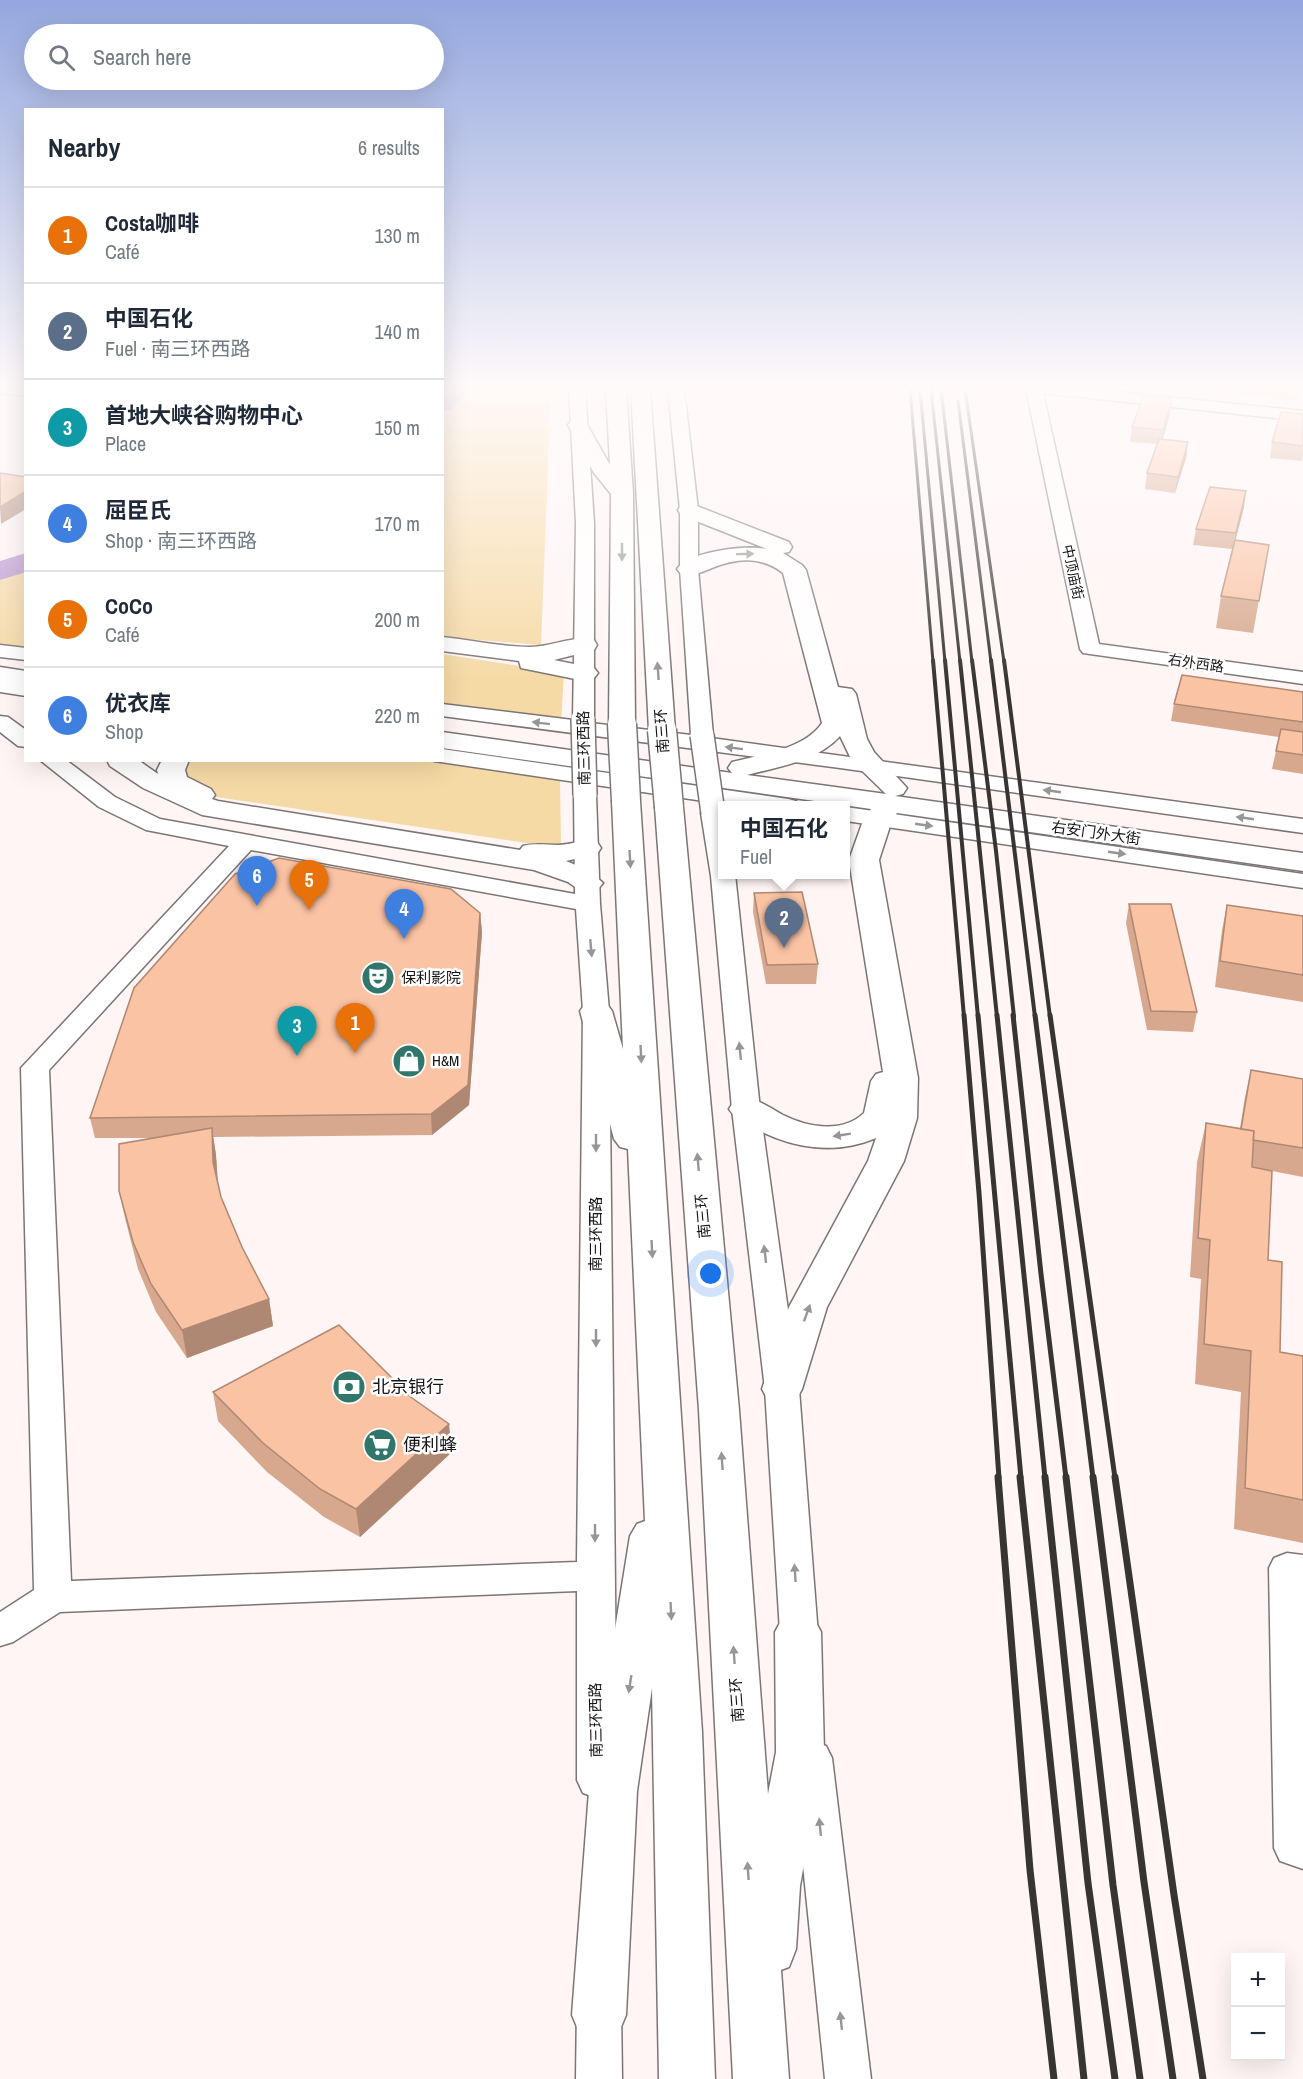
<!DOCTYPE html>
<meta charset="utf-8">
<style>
:root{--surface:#fff;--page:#f2f2f3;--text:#1f2937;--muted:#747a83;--line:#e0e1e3;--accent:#30766b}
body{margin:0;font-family:"Archivo Narrow","Noto Sans SC",sans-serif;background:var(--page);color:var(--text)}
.controls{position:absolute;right:18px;bottom:18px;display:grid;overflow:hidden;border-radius:0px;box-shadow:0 6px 24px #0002}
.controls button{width:54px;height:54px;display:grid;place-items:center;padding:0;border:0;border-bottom:2px solid var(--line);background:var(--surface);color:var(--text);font:30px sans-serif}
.you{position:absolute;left:711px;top:1274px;width:21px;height:21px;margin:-15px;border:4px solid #fff;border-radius:50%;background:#1a73e8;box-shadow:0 0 0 9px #1a73e833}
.badge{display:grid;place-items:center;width:39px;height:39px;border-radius:50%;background:var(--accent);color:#fff;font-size:20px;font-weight:700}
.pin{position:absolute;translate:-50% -50px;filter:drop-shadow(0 2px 3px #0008)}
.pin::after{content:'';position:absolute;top:32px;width:21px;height:18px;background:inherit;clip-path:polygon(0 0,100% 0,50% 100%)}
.popup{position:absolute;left:718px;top:801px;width:132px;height:78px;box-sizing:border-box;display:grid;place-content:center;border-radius:0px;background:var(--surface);filter:drop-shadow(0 2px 4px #0005);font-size:20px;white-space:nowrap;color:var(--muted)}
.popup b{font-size:22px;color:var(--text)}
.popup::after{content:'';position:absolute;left:50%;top:100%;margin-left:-12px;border:12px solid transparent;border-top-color:var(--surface)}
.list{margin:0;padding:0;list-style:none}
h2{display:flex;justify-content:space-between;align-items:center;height:78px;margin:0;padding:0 24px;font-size:26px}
h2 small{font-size:20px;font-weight:400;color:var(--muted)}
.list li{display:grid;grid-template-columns:39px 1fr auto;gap:18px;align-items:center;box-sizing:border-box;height:96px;padding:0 24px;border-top:2px solid var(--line)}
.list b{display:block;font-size:22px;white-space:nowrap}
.list p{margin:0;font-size:20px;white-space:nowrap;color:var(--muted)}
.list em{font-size:20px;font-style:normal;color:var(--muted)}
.icon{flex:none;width:33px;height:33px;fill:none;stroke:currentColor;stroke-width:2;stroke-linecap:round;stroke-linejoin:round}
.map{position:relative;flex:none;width:1303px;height:2079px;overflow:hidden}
.search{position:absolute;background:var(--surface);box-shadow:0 6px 24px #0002;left:24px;top:24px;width:420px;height:66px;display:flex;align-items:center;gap:15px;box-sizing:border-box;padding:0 21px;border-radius:33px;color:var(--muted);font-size:22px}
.panel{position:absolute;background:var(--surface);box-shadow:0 6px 24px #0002;left:24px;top:108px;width:420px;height:654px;border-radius:0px}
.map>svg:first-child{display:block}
.green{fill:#f5daa6}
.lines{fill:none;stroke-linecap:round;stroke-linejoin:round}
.river{fill:#b793d0;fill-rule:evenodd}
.minor-casing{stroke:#7d7575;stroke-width:3}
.major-casing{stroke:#7d7575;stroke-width:3}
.highway-casing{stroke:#7d7575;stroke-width:3}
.minor{fill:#fff;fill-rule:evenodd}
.major{fill:#fff;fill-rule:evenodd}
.highway{fill:#fff;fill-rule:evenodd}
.rail-far3{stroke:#383434;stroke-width:3}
.rail-far2{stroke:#383434;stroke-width:4}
.rail-far1{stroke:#383434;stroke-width:5}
.rail{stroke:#383434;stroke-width:7}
.minor-bridge-casing{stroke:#7d7575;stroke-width:26;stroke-linecap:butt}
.highway-bridge-casing{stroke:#7d7575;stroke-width:31;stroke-linecap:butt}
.minor-bridge{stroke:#fff;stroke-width:23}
.highway-bridge{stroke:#fff;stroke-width:28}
.wall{fill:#d7a88d}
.shaded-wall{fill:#af8873}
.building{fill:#fac3a4;stroke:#af8873;stroke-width:1.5}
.oneway{fill:#979595}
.labels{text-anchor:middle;stroke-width:5;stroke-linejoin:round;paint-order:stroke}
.far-street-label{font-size:14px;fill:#171414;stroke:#fff}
.street-label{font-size:15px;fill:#171414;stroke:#fff}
.poi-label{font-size:15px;fill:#171414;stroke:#fff;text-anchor:start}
.near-poi-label{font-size:18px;fill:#171414;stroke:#fff;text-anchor:start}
</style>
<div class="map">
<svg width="1303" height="2079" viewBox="0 0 1303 2079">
<rect width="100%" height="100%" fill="#fff5f5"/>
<path class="green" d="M472,389H551L541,645L443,637V418Z
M25,571V655L0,650V580Z
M442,654L564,673L561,723L443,707Z
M182,760H439L560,779L561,848L216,797L179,781Z"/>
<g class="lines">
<path class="river" d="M445,389H471L451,410L442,412V391Z
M26,553V572L0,580V561Z"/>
<g class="minor-casing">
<path id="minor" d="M0,389H26V396L0,393Z
M569,389H585L594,523V719L591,723L691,735L680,569V510L668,389H684L698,510V569L713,735L711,738L1303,819V833L840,768L442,716V704L573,720L576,523Z
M1026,389H1090L1303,411V421L1043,393L1099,644L1303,672V684L1083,653L1080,649Z
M0,645L26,648V660L0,657Z
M0,680L26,684V696L0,692Z
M0,716L8,717L26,730V747L18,746L0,732Z
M442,749L788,799L796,801L799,806H737L434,761L442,760Z
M40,760H66L115,797L160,819L575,894L574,795L577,790L585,788L593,790L596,795L600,904L609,1011L617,1780L611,1793L597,1798L583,1793L577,1780V1591L60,1612L13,1642L0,1646V1612L34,1590L21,1068L229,846L146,830L99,807ZM251,850L576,909L583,1011L577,1562L71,1581L49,1070Z
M713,806L722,810V874H735L760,1109L799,1389L819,1648L813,1659L800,1664L787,1659L781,1648L765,1389L732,1109L711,876L701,813L705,808Z
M846,807L1303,874V888L846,821Z
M1287,1553L1303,1555V1869L1280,1861L1274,1848L1269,1568L1274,1558Z
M812,1741L826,1746L832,1758L871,2079H825L792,1758L798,1746Z
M599,1984L614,1990L621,2005L622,2079H576L577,2005L584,1990Z"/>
</g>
<g class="major-casing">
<path id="major" d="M689,503L789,542L792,547L789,552L783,553L802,565L806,570L838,687L852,689L856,694L867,739L874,752L907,788L903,794L895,796L1303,853V871L897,813L892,820L879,860L918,1078L917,1118L904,1161L827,1307L802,1389L796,1400L782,1404L768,1400L762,1389L789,1307L868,1161L876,1138C836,1155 793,1149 754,1128C744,1123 735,1119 729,1109L734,1101C738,1100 743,1098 748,1099C760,1100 772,1109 783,1115C807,1127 842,1134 864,1113L871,1081L876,1074L883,1072L849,860L864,818L871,809L442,748V732L732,773L728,768L732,762C760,755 805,749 822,723L783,573C761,556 737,558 712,568C701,572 693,577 681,574L677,569C690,551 746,545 767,549L681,515L678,510L681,505ZM840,736L852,761L886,794L747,775C778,767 818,761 840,736Z
M442,637C471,640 501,647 530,647C551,647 574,635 594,640L597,645L594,650L554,660L594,668L598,673L594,678L585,681L521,668L519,661L442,651Z
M0,667L26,671V687L0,683Z
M107,760H138L158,774L157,770L162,760H189L185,770L187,777L211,789L215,795L212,799L218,801L520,850L523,846C535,843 545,845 558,845C572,845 583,838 597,842L601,848L597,854L566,861L588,870L603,883L598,889L588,892L578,889L568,882L534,870L202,815L143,788L110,766Z"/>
</g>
<g class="highway-casing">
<path id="highway" d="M606,389H626L633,493L635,724L631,730L622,732L613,730L609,724L611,494L594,473L568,425L571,421H585L610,465Z
M631,389H650L675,730L671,736L662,738L653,736L649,730Z
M626,793L636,795L640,801L702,1732L715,2079H659L652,1688L637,1791L626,2015L618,2034L599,2041L580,2034L572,2015L589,1791L630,1536L637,1524L645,1521L628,1149L620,1147L614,1139L580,1011L585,1004L596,1001L607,1004L612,1011L623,1049L612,801L616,795Z
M669,799L679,801L683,807L739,1410L768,1794L776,1752L775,1632L782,1619L798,1613L814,1619L821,1632L824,1752L800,1886L796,1949L789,1967L781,1970L789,2079H733L699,1410L655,807L659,801Z"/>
</g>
<use href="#minor" class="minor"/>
<use href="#major" class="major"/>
<use href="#highway" class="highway"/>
<path class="rail-far3" d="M910,389L933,662
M920,389L945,662
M931,389L960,662
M941,389L972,662
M965,389L1004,662
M958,401L991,662"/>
<path class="rail-far2" d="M933,660L964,1017
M945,660L978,1017
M960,660L997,1017
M972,660L996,851L1014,1017
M991,660L1035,1017
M1004,660L1050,1017"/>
<path class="rail-far1" d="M964,1015L979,1193L999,1478
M978,1015L1021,1478
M997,1015L1045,1478
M1013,1015L1041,1274L1066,1478
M1035,1015L1093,1478
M1050,1015L1115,1478"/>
<path class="rail" d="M998,1477L1030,1870L1054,2079
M1020,1477L1084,2079
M1045,1477L1088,1883L1115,2079
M1066,1477L1113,1885L1140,2079
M1093,1477L1144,1882L1173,2079
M1115,1477L1174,1895L1203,2079"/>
<g class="minor-bridge-casing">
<path id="minor-bridge" d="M583,719L585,795
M702,735L713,813"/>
</g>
<g class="highway-bridge-casing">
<path id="highway-bridge" d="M622,724L626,801
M662,730L669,807"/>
</g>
<use href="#minor-bridge" class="minor-bridge"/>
<use href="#highway-bridge" class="highway-bridge"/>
</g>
<path class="wall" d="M1238,389H1301L1299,401L1237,394Z
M1170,414L1162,440L1188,442L1186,458L1175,493L1145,489L1147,473L1157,444L1130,442L1132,427Z
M1303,414V454L1302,461L1270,458L1272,442Z
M1244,507L1235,540L1269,545L1253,633L1216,628L1221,596L1232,549L1193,545L1196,529Z
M1303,692V774L1272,769L1279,737L1171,721L1174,704Z
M754,893L818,964L816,984H766L753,912Z
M1129,904L1197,1012L1193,1032L1147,1030L1126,923Z
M1227,905L1303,916V1002L1215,987L1222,930Z
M480,913L482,932L469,1105L432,1135L213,1137L216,1155L218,1182L221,1197L242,1247L269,1299L273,1326L187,1358L156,1312L138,1269L125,1218L119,1191L154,1138H95L90,1118Z
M1251,1070L1303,1079V1177L1272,1171L1268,1260L1280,1352L1303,1356V1543L1234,1529L1241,1392L1195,1384L1201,1279L1190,1277L1197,1162L1206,1123L1240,1128L1245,1097Z
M213,1392L452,1452L360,1537L324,1517L267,1472L218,1421Z"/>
<path class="shaded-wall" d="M1172,399L1170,414L1161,445L1163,430Z
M1188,442L1186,458L1175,493L1178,477Z
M26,491V509L1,524L0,507Z
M1246,491L1244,507L1233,550L1236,533Z
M480,913L482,932L469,1105L432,1135L431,1114Z
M212,1128L216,1155L218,1189L213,1162Z
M269,1299L273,1326L187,1358L182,1330Z
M449,1424L452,1452L360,1537L356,1509Z"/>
<path class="building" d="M1143,396L1172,399L1163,430L1132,427Z
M1281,412L1303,414V446L1272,442Z
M1159,439L1188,442L1178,477L1147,473Z
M0,473L26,477V491L0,507Z
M1210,487L1246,491L1236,533L1196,529Z
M1235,540L1269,545L1259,601L1221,596Z
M1182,675L1303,692V722L1174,704Z
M1281,729L1303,732V755L1276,751Z
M279,858L451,889L480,913L468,1085L431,1114L90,1118L134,988L235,874Z
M802,892L818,964L767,965L754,893Z
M1129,904H1171L1197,1012L1151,1011Z
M1227,905L1303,916V975L1220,961Z
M1251,1070L1303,1079V1148L1253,1140L1254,1131L1241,1129Z
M1206,1123L1254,1131L1252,1167L1272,1171L1268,1260L1282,1262L1280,1352L1303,1356V1500L1245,1488L1251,1351L1204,1344L1210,1240L1198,1238Z
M212,1128L213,1162L221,1197L242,1247L269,1299L182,1330L151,1284L133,1242L119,1191V1144Z
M339,1325L412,1398L449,1424L356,1509L320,1489L263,1443L213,1392Z"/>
<defs><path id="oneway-solid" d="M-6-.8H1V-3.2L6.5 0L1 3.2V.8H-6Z" transform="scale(1.5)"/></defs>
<g class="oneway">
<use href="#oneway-solid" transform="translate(622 552) rotate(90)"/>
<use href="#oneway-solid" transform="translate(745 554) rotate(-1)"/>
<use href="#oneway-solid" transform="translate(658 671) rotate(-94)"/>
<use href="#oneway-solid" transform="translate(541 723) rotate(-173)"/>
<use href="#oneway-solid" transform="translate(734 748) rotate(-173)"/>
<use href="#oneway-solid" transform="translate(1052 791) rotate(-172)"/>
<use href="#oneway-solid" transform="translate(1245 818) rotate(-172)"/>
<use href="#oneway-solid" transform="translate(924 825) rotate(8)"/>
<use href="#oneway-solid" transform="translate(1117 853) rotate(8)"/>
<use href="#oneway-solid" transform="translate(630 859) rotate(87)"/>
<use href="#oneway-solid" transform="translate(591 948) rotate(85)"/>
<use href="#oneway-solid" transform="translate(740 1051) rotate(-96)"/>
<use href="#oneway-solid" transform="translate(641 1054) rotate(87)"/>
<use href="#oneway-solid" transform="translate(842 1135) rotate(171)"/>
<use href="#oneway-solid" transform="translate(596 1143) rotate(90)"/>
<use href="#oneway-solid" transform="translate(698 1162) rotate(-95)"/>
<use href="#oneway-solid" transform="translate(652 1249) rotate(87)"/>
<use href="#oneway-solid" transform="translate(765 1254) rotate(-97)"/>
<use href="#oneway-solid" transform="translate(807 1313) rotate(-70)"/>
<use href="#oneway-solid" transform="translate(596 1338) rotate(90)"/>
<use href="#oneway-solid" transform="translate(722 1461) rotate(-94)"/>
<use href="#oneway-solid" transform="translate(595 1533) rotate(90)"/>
<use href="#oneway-solid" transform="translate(795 1573) rotate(-94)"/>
<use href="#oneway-solid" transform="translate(671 1611) rotate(87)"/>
<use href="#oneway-solid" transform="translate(734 1655) rotate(-94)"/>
<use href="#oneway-solid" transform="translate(630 1684) rotate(99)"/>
<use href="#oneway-solid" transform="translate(820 1827) rotate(-96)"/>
<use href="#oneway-solid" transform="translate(748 1871) rotate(-94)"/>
<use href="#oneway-solid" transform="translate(841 2021) rotate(-96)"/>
</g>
<linearGradient id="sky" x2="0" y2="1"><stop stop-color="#94a7de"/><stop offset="0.57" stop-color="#fffafa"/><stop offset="1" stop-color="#fffafa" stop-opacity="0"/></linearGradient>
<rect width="1303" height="680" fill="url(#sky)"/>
<defs>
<g id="theatre-disc" transform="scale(1.725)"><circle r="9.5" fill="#30766b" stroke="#fff"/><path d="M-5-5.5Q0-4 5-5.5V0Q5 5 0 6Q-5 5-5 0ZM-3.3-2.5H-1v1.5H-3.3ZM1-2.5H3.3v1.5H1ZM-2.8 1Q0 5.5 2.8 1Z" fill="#fff"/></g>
<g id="shop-disc" transform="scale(1.725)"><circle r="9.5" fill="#30766b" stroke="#fff"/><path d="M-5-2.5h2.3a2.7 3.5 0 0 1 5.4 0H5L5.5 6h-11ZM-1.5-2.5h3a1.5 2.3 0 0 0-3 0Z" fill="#fff"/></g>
<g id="bank-disc" transform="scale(1.725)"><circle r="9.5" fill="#30766b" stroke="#fff"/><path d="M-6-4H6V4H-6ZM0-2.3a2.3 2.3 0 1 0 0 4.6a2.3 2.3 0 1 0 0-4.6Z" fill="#fff"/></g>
<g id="supermarket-disc" transform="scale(1.725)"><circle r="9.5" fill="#30766b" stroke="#fff"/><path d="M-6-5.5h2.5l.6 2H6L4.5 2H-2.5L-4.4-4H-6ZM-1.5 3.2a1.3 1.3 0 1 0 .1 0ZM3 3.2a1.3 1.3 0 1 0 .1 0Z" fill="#fff"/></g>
</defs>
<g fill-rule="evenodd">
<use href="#theatre-disc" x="378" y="978"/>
<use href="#shop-disc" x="409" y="1061"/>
<use href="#bank-disc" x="349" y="1387"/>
<use href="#supermarket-disc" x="380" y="1445"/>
</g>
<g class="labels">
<g class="far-street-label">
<text transform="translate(1073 572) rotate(78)" y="5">中顶庙街</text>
<text transform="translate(1196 663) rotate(8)" y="5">右外西路</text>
</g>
<g class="street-label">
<text transform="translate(662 731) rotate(-94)" y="5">南三环</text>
<text transform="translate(584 748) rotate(-91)" y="5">南三环西路</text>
<text transform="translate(1096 833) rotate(8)" y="5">右安门外大街</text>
<text transform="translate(703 1216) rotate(-95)" y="5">南三环</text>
<text transform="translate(596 1234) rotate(-90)" y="5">南三环西路</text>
<text transform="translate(737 1700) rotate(-94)" y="5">南三环</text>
<text transform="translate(596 1720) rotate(-91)" y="5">南三环西路</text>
</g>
<g class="poi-label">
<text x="401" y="983">保利影院</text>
<text x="432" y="1066">H&amp;M</text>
</g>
<g class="near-poi-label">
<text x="372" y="1393">北京银行</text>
<text x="403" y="1451">便利蜂</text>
</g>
</g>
</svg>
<div class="controls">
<button>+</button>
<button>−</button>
</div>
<div class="you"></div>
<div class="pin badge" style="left:355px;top:1053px;background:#e8710a">1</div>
<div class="pin badge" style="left:784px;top:948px;background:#5c6f8a">2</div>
<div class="popup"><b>中国石化</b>Fuel</div>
<div class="pin badge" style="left:297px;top:1056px;background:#0f9aa8">3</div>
<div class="pin badge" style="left:404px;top:939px;background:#3f7fe0">4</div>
<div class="pin badge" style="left:309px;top:910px;background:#e8710a">5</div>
<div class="pin badge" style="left:257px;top:906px;background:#3f7fe0">6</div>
<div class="search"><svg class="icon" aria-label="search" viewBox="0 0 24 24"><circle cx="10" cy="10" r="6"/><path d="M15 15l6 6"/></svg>Search here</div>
<section class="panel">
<h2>Nearby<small>6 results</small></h2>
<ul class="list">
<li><span class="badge" style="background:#e8710a">1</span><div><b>Costa咖啡</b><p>Café</p></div><em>130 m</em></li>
<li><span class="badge" style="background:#5c6f8a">2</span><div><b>中国石化</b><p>Fuel · 南三环西路</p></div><em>140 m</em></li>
<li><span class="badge" style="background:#0f9aa8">3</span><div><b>首地大峡谷购物中心</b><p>Place</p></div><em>150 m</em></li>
<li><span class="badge" style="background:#3f7fe0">4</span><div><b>屈臣氏</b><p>Shop · 南三环西路</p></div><em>170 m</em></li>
<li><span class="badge" style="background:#e8710a">5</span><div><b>CoCo</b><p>Café</p></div><em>200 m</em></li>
<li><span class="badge" style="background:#3f7fe0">6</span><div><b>优衣库</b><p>Shop</p></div><em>220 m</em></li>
</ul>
</section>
</div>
